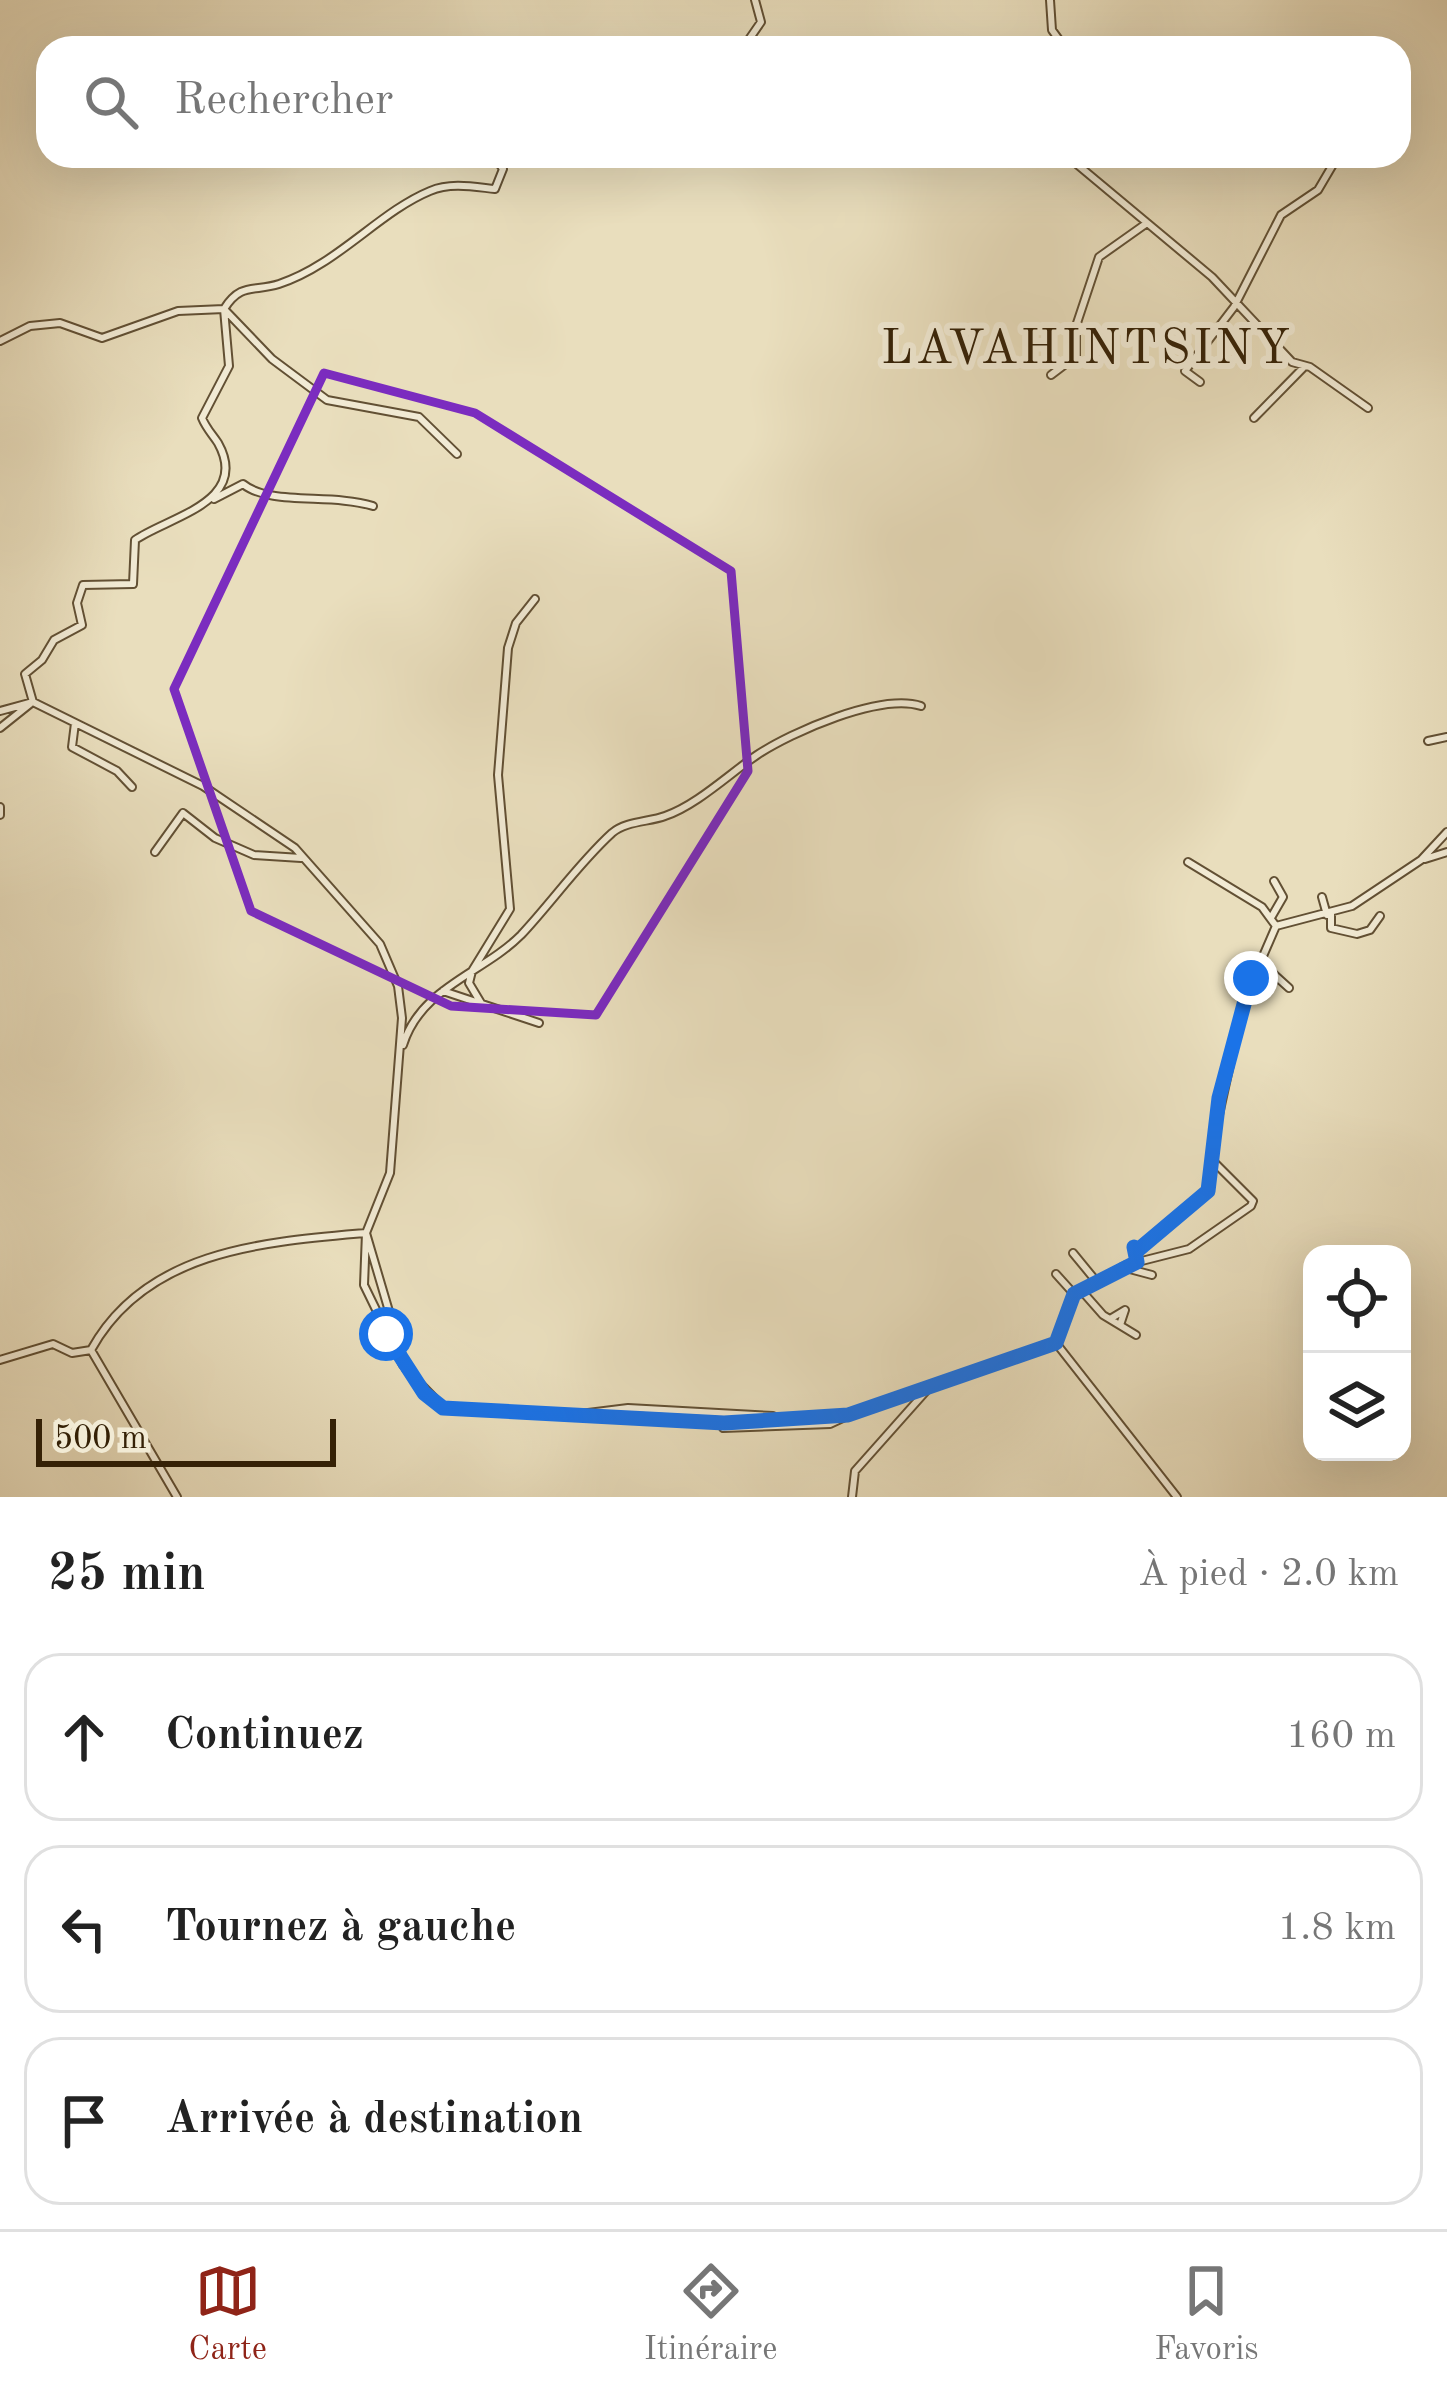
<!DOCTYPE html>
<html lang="fr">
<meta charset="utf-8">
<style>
:root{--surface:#fff;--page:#f2f2f2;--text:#222;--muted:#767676;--line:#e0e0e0;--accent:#8f2418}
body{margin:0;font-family:"Old Standard TT",serif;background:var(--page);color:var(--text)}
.controls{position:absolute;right:36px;bottom:36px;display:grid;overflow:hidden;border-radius:24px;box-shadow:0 12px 48px #0002}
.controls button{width:108px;height:108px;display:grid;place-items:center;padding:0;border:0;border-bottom:3px solid var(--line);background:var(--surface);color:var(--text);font:60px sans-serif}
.scale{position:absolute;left:36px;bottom:30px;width:300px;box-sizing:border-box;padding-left:12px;border:6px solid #352106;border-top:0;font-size:33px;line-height:42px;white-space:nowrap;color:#352106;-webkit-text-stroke:9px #f1ead4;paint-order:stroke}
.stop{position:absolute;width:36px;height:36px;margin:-27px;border:9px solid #1a73e8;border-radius:50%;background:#fff}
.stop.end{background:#1a73e8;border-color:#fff;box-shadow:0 3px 12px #0008}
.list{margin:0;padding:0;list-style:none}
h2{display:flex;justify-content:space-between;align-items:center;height:156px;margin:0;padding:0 48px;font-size:51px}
h2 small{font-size:39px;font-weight:400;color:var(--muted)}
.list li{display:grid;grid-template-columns:78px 1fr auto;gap:36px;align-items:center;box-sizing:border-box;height:168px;margin:0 24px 24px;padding:0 24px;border:3px solid var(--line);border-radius:36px}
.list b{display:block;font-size:45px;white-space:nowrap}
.list em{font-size:39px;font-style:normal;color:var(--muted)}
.icon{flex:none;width:66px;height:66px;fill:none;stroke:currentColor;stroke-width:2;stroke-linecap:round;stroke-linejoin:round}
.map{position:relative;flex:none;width:1447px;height:1497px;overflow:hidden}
.search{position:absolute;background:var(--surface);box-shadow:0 12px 48px #0002;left:36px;right:36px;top:36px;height:132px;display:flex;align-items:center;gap:30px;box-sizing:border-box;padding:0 42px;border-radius:36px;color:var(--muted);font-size:45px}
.sheet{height:732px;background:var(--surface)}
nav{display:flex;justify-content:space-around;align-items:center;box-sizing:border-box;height:168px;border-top:3px solid var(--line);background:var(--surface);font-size:33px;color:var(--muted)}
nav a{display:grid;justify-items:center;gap:6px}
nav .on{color:var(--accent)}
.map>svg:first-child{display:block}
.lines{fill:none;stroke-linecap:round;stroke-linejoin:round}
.minor-casing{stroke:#625034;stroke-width:10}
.minor{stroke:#f1ead4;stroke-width:6}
.route{stroke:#1a73e8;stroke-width:15}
.marked{fill:none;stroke:#7b2cbf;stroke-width:9;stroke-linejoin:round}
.labels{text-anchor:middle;stroke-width:12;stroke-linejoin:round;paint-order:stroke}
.quarter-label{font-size:48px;letter-spacing:3px;fill:#352106;stroke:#f1ead4}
</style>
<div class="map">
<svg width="1447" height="1497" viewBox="0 0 1447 1497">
<rect width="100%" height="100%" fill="#e9debd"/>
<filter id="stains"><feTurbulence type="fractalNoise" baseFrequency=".00167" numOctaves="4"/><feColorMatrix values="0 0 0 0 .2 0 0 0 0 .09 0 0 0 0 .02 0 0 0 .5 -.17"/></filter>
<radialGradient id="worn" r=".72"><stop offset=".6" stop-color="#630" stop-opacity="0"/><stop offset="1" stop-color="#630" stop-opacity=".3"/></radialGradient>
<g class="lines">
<g class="minor-casing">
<path id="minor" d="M1050,0L1052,30L1065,48
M743,48L761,22L755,0
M1067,156L1212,277L1292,362L1310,367L1368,408
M0,341L30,326L60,323L102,338L178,311L224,309L272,359L327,400L419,417L457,454
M1051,375L1076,356V326L1099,257L1147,223
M1200,382L1185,371L1234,307L1281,215L1318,190L1338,156
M1254,418L1303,368
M214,499L243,484C270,506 331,493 373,506
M33,702L25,674L42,660L54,640L82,625L77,603L83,585L133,584L135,540C168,517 251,502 218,443C212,434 206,428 202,418L229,366L224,309C241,282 254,292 279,284C337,265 379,212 430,191C451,182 475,187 495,189L503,169L494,156
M0,711L33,702L203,786L295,848L380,944L398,986L402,1018L390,1173L366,1233L406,1369L443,1407L725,1423L848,1415L1056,1343
M75,723L72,747L117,771L132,787
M0,728L30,704
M1428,741L1447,737
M0,807V815
M155,852L183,813L215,838L254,855L301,858
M1425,859L1447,852
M1188,862L1262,907L1276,926
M1322,897L1327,915
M1331,914V928L1357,934L1370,930L1380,916
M1272,916L1283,897L1274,881
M1258,960L1289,988
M443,991L539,1023
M481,1003L469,983L472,971L510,909L498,775L508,648L516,623L535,599
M403,1045C421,987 482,974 521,935C552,902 579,863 612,833C626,821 649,822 665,816C697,805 729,774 757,755C792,732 880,693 921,706
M1073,1253L1096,1281
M1137,1262L1134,1247L1138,1250L1208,1191L1212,1160
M1122,1267L1152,1275
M1056,1274L1074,1294
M1081,1290L1103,1315L1136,1335
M1110,1319L1125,1310L1120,1325
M1056,1343L1074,1294L1126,1265L1189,1249L1251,1206L1253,1201L1212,1160V1147L1244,1000L1276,926L1352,906L1421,860L1447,832
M1056,1343L1177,1497
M0,1360L53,1344L72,1353L91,1350
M572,1415L628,1408L773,1416
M725,1423L723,1428L830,1424L845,1417
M177,1497L91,1350C146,1250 263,1242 366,1233L364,1285L403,1365
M852,1497L855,1471L927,1390"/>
</g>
<use href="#minor" class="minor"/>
</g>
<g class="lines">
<path class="route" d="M386,1334L424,1393L443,1408L724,1423L848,1415L1056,1343L1074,1294L1137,1262L1134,1247L1138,1250L1208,1191L1219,1098L1251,978"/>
</g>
<path class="marked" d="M324,373L475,413L731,571L748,771L596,1015L451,1006L251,911L174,689Z"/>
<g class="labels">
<g class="quarter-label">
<text x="1087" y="363">LAVAHINTSINY</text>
</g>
</g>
<rect width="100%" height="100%" filter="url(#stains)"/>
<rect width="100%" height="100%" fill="url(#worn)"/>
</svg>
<div class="controls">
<button><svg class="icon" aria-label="locate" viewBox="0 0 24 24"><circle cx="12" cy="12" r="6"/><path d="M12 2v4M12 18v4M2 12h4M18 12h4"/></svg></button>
<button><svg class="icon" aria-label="layers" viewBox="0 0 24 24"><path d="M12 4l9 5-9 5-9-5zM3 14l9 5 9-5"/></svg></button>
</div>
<div class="scale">500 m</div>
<div class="stop" style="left:386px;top:1334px"></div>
<div class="stop end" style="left:1251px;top:978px"></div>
<div class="search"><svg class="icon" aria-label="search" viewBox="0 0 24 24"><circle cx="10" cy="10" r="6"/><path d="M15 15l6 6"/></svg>Rechercher</div>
</div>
<section class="sheet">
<h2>25 min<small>À pied · 2.0 km</small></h2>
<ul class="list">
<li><svg class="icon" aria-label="ahead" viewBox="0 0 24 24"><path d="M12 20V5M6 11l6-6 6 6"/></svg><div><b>Continuez</b></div><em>160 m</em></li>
<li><svg class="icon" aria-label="left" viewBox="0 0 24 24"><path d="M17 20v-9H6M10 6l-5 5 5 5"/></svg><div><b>Tournez à gauche</b></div><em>1.8 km</em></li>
<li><svg class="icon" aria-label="arrive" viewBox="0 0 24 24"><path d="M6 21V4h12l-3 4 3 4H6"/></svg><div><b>Arrivée à destination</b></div></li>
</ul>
</section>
<nav>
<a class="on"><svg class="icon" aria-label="map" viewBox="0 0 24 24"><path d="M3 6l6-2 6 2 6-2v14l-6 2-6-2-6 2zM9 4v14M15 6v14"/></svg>Carte</a>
<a><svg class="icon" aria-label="directions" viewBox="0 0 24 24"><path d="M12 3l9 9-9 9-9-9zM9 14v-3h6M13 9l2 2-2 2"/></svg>Itinéraire</a>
<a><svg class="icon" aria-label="saved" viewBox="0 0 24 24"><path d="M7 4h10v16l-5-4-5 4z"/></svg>Favoris</a>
</nav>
